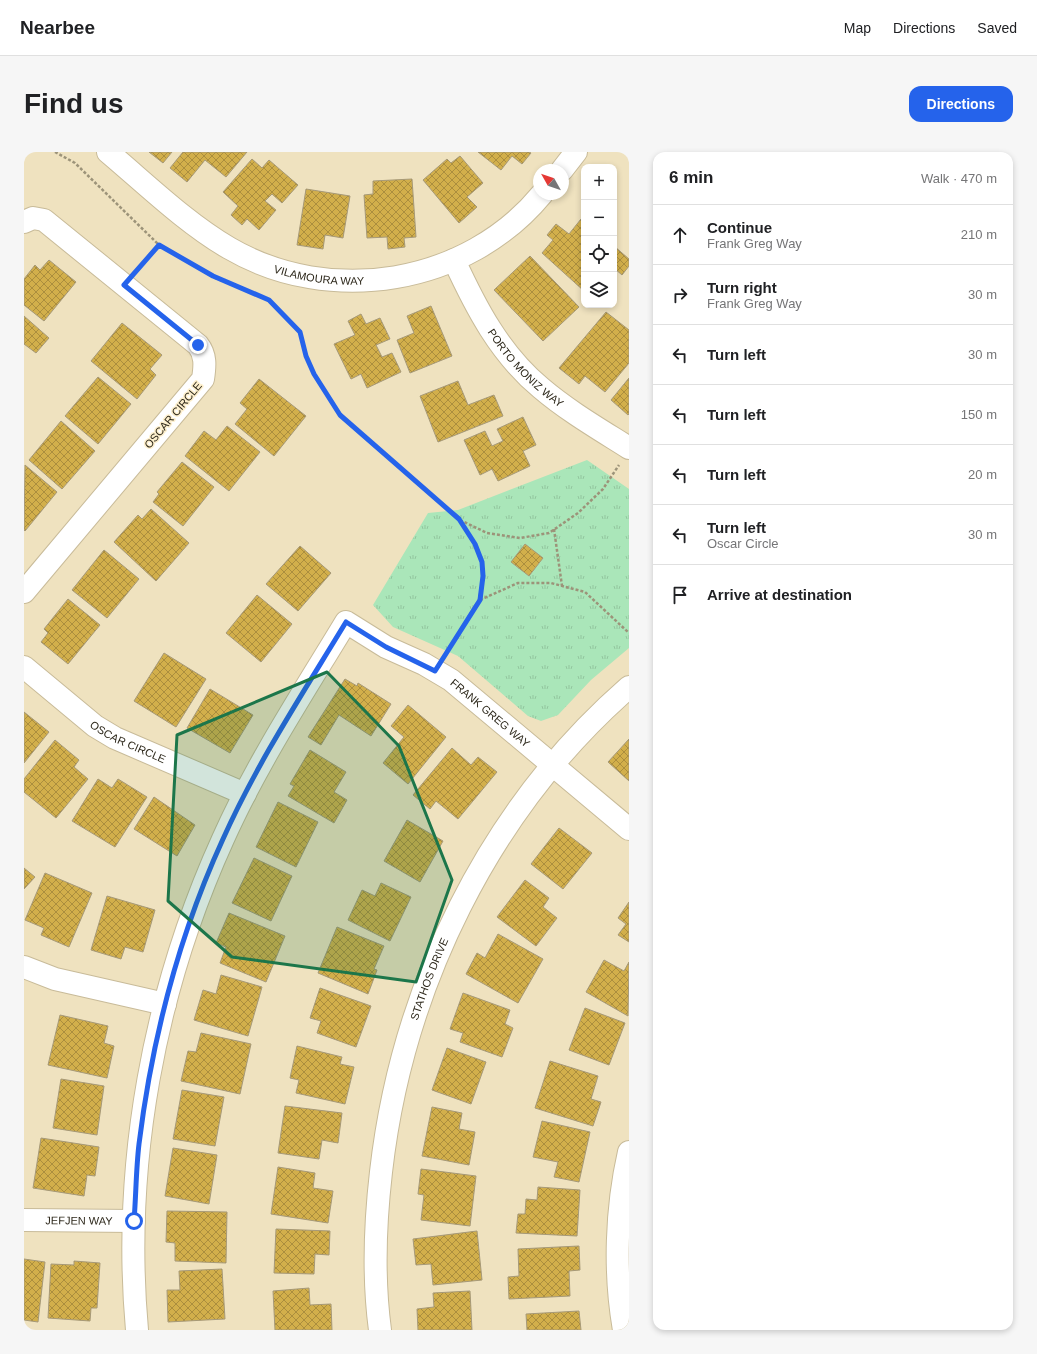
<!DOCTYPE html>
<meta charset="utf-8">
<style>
:root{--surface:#fff;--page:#f6f6f6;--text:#202124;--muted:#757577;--line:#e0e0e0;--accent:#2563eb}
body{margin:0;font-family:Arial,sans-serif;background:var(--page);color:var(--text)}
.controls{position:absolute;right:12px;top:12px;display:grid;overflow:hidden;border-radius:8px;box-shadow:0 2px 6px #0003}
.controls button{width:36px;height:36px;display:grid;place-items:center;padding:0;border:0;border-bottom:1px solid var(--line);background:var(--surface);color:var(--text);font:20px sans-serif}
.compass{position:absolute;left:509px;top:12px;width:36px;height:36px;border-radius:50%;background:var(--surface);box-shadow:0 2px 6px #0003;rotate:310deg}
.stop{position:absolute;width:12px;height:12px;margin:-9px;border:3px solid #2563eb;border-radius:50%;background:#fff}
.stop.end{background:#2563eb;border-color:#fff;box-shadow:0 1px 4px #0008}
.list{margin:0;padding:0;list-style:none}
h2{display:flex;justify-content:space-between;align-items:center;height:52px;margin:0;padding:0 16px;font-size:17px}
h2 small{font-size:13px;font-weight:400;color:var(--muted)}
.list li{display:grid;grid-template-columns:26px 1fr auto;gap:12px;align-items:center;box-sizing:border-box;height:60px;padding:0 16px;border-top:1px solid var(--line)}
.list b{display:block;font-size:15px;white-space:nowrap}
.list p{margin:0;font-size:13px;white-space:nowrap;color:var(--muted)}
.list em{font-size:13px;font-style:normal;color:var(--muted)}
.icon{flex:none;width:22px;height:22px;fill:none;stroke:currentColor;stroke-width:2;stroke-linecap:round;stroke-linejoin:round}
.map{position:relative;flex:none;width:605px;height:1178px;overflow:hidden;border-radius:12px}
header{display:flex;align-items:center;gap:24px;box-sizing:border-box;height:56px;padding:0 20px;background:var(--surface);border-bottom:1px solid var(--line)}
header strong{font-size:19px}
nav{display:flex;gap:22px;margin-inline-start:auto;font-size:14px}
.intro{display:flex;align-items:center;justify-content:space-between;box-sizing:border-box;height:96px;padding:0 24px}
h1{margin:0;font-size:28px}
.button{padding:10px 18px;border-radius:12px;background:var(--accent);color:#fff;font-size:14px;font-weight:700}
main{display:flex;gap:24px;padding:0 24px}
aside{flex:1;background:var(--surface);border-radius:12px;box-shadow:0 2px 6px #0003}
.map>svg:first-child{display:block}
.park{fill:url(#park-tufts)}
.building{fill:url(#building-cross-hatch);stroke:#a69978}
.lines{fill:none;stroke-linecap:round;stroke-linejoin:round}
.minor-casing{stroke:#c8bb99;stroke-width:24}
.path{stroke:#9c9379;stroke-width:2.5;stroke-dasharray:3 2;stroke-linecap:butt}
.minor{stroke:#fff;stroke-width:22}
.route{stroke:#2563eb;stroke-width:5}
.marked{fill:#1c764a;fill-opacity:0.2;stroke:#1c764a;stroke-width:3;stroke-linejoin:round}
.labels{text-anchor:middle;stroke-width:3;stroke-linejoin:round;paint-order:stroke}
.street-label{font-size:11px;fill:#2c271a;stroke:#fdefcc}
</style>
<header>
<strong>Nearbee</strong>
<nav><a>Map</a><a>Directions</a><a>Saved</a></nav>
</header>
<div class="intro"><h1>Find us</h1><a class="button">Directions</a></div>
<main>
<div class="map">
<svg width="605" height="1178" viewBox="0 0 605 1178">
<defs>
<pattern id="park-tufts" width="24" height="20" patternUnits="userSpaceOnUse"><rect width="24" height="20" fill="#aae6b9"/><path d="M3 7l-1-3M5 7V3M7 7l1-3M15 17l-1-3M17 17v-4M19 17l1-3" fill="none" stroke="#92c59e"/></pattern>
<pattern id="building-cross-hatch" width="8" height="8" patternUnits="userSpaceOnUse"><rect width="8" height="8" fill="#d2af4b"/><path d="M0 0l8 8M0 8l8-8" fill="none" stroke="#ab8e3e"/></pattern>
</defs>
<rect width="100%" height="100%" fill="#efe2bf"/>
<path class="park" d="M563,308L605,337V496L567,528L534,563L517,569L504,564L434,504L369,475L349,453L404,361L434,358Z"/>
<path class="building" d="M125,0H148L139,11Z
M159,0H223L202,25L181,8L163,30L146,16Z
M454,0H505L507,1L498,12L488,4L477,18Z
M436,4L459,31L443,45L453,55L435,71L399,28L423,7L427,11Z
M228,7L238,16L245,8L274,33L258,51L248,42L241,49L252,58L235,78L223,67L218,73L207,63L214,54L199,40Z
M388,27L392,85L380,86L381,95L364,97L363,85L343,86L340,43L349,42V29Z
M282,37L326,44L319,86L301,83L299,97L273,93Z
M557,67L560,69V139L518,101L529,88L523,83L532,72L545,82Z
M590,94L605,107V114L598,123L590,116Z
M506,104L555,155L519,189L470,138Z
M25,108L52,130L20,169L0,153V127L11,113L16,118Z
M407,154L428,204L386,221L373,188L390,181L383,164Z
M582,160L605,178V211L581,240L561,224L555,232L535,216Z
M337,162L342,172L356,166L366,187L352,193L358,205L368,201L377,220L343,236L337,222L327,227L310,192L331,183L324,169Z
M0,164L25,186L12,201L0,192Z
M98,171L138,203L126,217L132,223L113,247L67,209Z
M74,225L107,252L74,292L41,264Z
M605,226V262L604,263L587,248Z
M235,227L282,264L250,304L211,272L223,257L216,251Z
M434,229L444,253L470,243L479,264L414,290L396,244Z
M499,265L512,293L499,299L506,314L474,329L468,317L456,323L440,288L461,279L468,294L479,289L473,277Z
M37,269L71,299L38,337L5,308Z
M203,274L236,300L205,339L161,304L180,279L192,288Z
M158,310L190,335L159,374L129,350L135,342L133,340Z
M1,313L33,340L1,379L0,378Z
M127,357L165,391L132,429L90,390L114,363L118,367Z
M501,392L519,406L505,424L487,410Z
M276,394L307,421L274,459L242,432Z
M80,398L115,427L83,466L48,438Z
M233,443L268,472L237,510L202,481Z
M44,447L76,473L44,512L17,490L24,481L20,477Z
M140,501L182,527L152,575L110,549Z
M321,527L333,534L334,531L367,552L347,584L315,563L297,593L284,585Z
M186,537L229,563L206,601L163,576Z
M384,553L422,585L384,632L359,611L380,585L367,574Z
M0,560L25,580L0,611Z
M605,587V629L584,610Z
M31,588L55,608L50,615L64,627L32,666L0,640V627Z
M428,596L447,613L454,605L473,620L434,667L412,649L406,657L389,643Z
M286,598L322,620L310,640L323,648L310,671L264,644L270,634L266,632Z
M74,627L88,636L94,627L123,645L91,695L48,669Z
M130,645L171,673L153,704L110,677Z
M254,650L294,670L272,715L232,695Z
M383,668L419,689L396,730L360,709Z
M535,676L568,701L539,737L507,712Z
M230,706L268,724L247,769L208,751Z
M0,716L11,725L0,737Z
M21,721L68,741L45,795L17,783L20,776L1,768Z
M501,728L525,746L519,755L533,766L512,794L473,765Z
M357,731L387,745L366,789L324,768L338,738L351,744Z
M83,744L131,758L119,800L101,795L97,807L67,798Z
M605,750V790L594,783L602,772L594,766Z
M205,761L261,784L242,830L196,811L202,795L192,791Z
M313,775L360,794L350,817L353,818L344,842L294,821Z
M474,782L519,807L494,851L442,822L453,801L461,806Z
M580,808L600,819L605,810L604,864L562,840Z
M197,823L238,835L224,884L170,868L179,838L192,842Z
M296,836L347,854L332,895L293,881L297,869L286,866Z
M439,841L486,858L481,872L489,876L478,905L436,890L439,881L426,877Z
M561,856L601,871L585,913L545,898Z
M36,863L84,874L80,891L90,894L83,926L24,913Z
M177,881L227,892L216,942L157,929L164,899L172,900Z
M273,894L318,905L316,912L330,915L321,952L272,941L275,928L266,926Z
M423,896L462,910L447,952L408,938Z
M526,909L574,924L567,947L577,950L569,974L511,956Z
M37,927L80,934L73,983L29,976Z
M158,938L200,945L191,994L149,987Z
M261,954L318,961L314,991L298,988L295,1007L254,1001Z
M408,955L438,961L435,977L451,980L445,1013L398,1004Z
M518,969L566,980L555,1030L530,1025L534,1010L509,1005Z
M17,986L75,995L71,1024L63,1023L60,1044L9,1036Z
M149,996L193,1003L185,1052L141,1044Z
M254,1015L291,1021L289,1036L309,1039L304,1071L247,1062Z
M397,1017L452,1024L446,1074L397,1068L400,1043L394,1042Z
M514,1035L556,1038L553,1084L492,1081L494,1062H501L502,1047L513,1048Z
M143,1059L203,1060L202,1111L151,1109V1091L142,1090Z
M252,1077L306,1079L305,1103L291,1102L290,1122L250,1121Z
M453,1079L458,1128L409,1133L407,1112L392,1113L389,1087Z
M555,1094L556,1118L545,1119L546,1144L485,1147L484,1125L495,1124L494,1097Z
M0,1107L21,1110L14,1170L0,1168Z
M50,1109L76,1111L73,1156H67L66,1169L24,1166L27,1112L50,1113Z
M198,1117L201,1167L144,1170L143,1138H156L155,1119Z
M285,1136L286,1153L307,1152L308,1178H251L249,1139Z
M446,1139L448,1178H394L393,1157L410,1155L409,1141Z
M555,1159L557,1178H503L502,1162Z"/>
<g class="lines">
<g class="minor-casing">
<g id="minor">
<path id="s1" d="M84,0C122,32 162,71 205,96C306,155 443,133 518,42"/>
<path d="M538,18L552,0"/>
<path d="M0,70L9,66L20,68L174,193C182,203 181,214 179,227L0,440"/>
<path id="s2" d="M430,108C452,156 476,202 517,236C544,259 575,277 605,296"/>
<path id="s3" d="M0,515L71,574L91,586L221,642"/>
<path d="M0,815L31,827L141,852"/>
<path id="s4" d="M0,1068L110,1069"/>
<path id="s5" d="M113,1178C98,1012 130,839 199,687C233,611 279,541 322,470L362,495L400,512L427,528L605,677"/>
<path id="s6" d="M356,1178C349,1126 351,1072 357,1020C378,836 464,658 605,535"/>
<path d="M600,1178C590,1121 592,1057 605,1000"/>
</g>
</g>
<path class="path" d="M31,0L51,11L135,93L189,125L245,148L276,180L282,204L290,222L316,263L435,367L451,392L458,409L459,424L455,448L422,501
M114,117L135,93
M436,368L463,381L496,386L525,381L554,361L579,337L595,313
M530,377L538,434
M456,448L494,431H527L561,440L605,481"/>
<use href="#minor" class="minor"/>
</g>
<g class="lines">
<path class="route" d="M110,1069C112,1044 112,1017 115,992C128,887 155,783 199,687C233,611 279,541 322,470L362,495L411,519L456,448L459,424L458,410L451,392L435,367L316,263L290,222L282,204L276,180L245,148L189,124L135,93L100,133L174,193"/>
</g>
<path class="marked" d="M303,520L375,594L428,728L392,830L208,805L144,749L153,583Z"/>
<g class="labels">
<g class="street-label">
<text dy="4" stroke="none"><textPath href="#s1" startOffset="250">VILAMOURA WAY</textPath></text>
<text dy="4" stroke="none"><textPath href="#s2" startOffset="131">PORTO MONIZ WAY</textPath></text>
<text transform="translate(149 263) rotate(-50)" y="4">OSCAR CIRCLE</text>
<text dy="4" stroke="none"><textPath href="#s5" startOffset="925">FRANK GREG WAY</textPath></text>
<text dy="4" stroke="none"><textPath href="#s3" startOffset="129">OSCAR CIRCLE</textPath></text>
<text dy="4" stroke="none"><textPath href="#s6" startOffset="358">STATHOS DRIVE</textPath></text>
<text dy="4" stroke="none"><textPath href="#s4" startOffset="55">JEFJEN WAY</textPath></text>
</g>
</g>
</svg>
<div class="controls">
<button>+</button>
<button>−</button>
<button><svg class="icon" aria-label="locate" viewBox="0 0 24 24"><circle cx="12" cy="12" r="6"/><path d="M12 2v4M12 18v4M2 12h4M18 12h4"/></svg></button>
<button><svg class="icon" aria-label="layers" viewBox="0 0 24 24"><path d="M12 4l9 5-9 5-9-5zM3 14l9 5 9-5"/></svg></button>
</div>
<svg class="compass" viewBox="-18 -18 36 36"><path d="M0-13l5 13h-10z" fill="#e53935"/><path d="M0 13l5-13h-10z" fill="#757577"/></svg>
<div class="stop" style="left:110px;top:1069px"></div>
<div class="stop end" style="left:174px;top:193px"></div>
</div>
<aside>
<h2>6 min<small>Walk · 470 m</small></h2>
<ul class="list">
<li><svg class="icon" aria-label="ahead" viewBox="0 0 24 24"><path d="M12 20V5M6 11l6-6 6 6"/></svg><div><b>Continue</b><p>Frank Greg Way</p></div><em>210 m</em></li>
<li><svg class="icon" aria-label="right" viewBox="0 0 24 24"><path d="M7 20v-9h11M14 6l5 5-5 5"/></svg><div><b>Turn right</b><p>Frank Greg Way</p></div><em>30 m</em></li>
<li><svg class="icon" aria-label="left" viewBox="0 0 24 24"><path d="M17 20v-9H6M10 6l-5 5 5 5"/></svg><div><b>Turn left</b></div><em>30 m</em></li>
<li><svg class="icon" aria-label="left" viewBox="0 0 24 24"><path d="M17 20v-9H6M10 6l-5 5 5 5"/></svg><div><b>Turn left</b></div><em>150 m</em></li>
<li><svg class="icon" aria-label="left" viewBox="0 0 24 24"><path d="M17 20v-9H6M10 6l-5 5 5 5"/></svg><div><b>Turn left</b></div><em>20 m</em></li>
<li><svg class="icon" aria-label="left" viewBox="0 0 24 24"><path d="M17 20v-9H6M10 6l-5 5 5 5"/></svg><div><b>Turn left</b><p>Oscar Circle</p></div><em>30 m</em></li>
<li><svg class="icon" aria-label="arrive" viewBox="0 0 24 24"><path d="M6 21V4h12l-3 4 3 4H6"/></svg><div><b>Arrive at destination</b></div></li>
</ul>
</aside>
</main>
